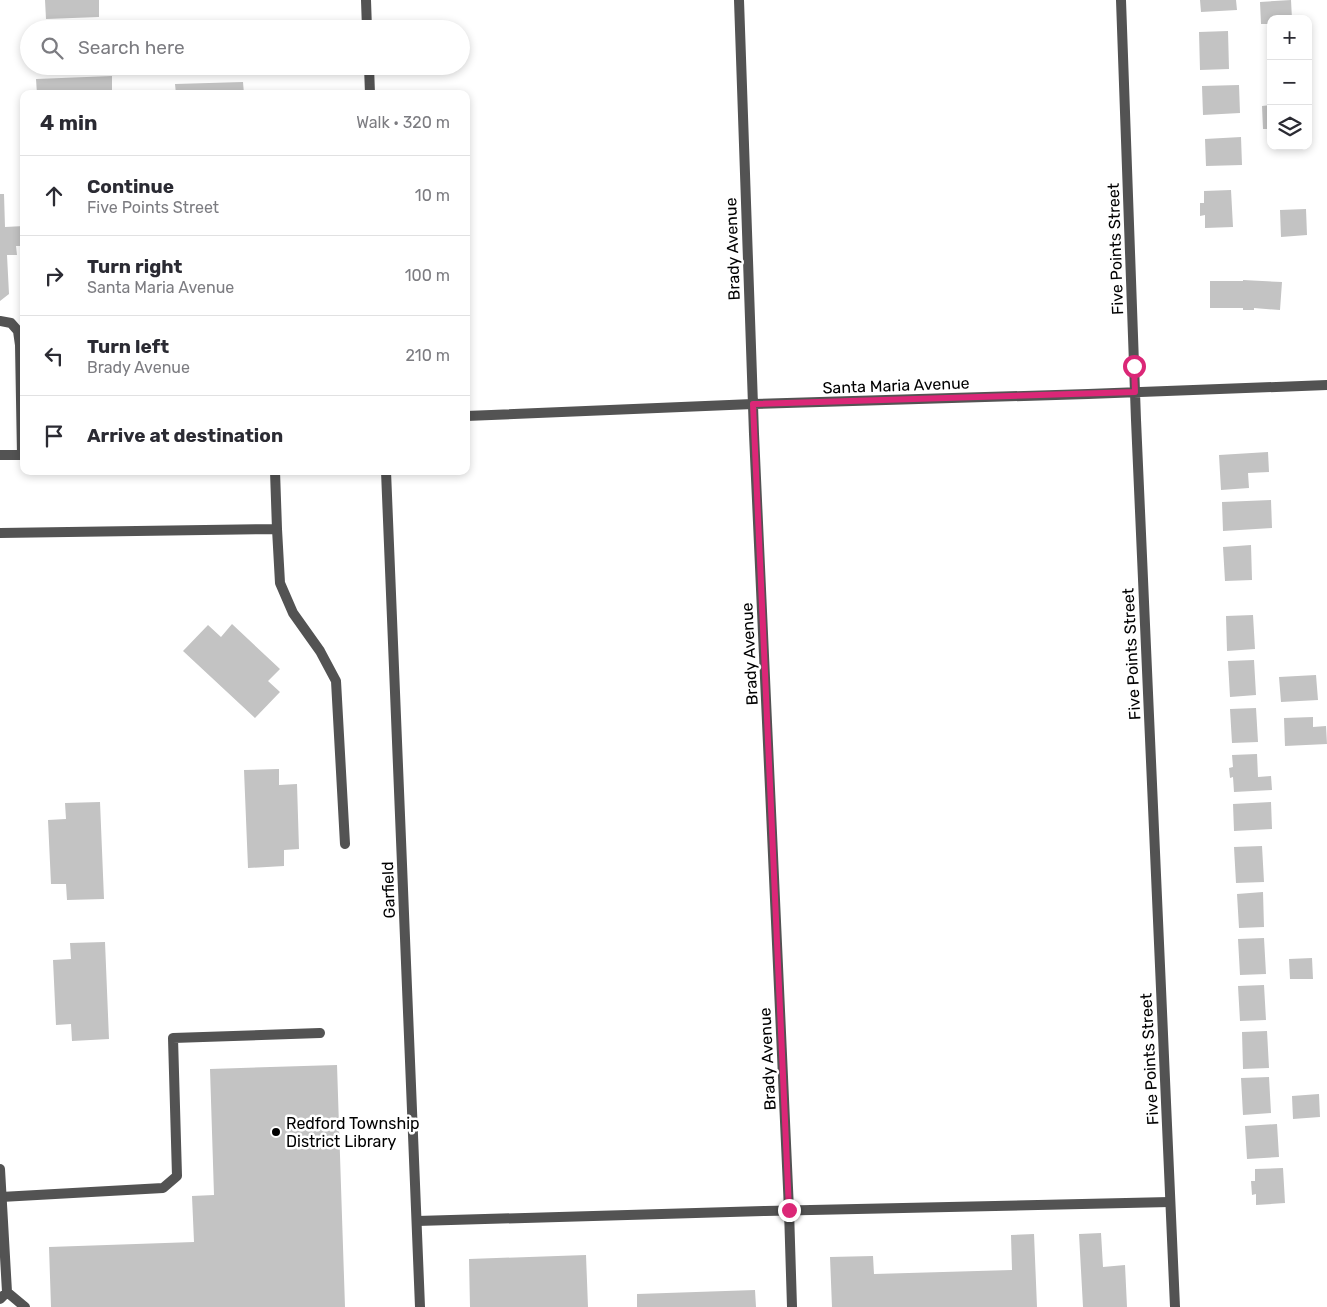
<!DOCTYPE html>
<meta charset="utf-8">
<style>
:root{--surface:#fff;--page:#f7f7f7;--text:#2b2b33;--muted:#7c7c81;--line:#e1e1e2}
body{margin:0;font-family:Rubik,sans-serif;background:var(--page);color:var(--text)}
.controls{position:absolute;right:15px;top:15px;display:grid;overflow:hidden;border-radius:10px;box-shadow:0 2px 8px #0003}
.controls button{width:45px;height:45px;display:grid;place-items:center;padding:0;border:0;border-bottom:1px solid var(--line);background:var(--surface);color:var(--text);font:25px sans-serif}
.stop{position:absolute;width:15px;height:15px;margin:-11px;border:4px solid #db2777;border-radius:50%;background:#fff}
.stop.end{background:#db2777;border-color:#fff;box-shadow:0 1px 5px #0008}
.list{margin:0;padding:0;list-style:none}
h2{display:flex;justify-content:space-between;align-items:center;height:65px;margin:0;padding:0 20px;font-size:21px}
h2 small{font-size:16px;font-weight:400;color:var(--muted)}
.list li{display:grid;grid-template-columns:32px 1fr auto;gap:15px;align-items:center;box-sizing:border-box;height:80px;padding:0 20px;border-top:1px solid var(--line)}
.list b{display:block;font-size:19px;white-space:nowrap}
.list p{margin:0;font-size:16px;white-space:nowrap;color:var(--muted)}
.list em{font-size:16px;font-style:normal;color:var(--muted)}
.icon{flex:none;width:28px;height:28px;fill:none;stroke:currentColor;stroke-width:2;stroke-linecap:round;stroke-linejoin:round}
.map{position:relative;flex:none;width:1327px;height:1307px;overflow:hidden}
.search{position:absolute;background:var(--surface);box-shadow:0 2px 8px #0003;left:20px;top:20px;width:450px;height:55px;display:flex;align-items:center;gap:12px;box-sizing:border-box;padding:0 18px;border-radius:28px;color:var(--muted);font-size:19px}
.panel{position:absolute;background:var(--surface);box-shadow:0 2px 8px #0003;left:20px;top:90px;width:450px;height:385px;border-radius:10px}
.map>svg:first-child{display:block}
.building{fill:#c3c3c3}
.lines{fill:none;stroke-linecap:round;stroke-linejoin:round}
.service{stroke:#535353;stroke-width:10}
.minor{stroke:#535353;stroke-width:10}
.route{stroke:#db2777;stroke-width:6}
.poi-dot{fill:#000;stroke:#fff;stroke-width:2}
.labels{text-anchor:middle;stroke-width:5;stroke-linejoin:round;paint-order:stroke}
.street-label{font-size:16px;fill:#000;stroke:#fff}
.poi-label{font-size:16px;fill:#000;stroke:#fff;text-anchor:start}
</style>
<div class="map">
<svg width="1327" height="1307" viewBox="0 0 1327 1307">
<rect width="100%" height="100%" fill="#fff"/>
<path class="building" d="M45,0H99V17L46,19Z
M1200,0H1236L1237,10L1201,12Z
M1291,0L1292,19H1271V24H1261L1260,2Z
M1228,31L1229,69L1200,70L1199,32Z
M112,76V94H37L36,79Z
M243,82L244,94H176L175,84Z
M1239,85L1240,113L1203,115L1202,86Z
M1271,105V129H1263L1262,106Z
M1241,137L1242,165L1206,166L1205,139Z
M1231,190L1233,227L1205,228V215L1200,216V203H1204V191Z
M0,194H4L5,227L24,226V246H16L17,255H7L9,294L0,301Z
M1306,209L1307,235L1281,237L1280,210Z
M1243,280L1282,282L1280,310L1254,308V310H1243V308H1210V281H1243Z
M1268,452L1269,472L1248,473L1249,488L1221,490L1219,455Z
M1271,500L1272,528L1223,531L1222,502Z
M1251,545L1252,580L1225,581L1223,547Z
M1253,615L1255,649L1227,651L1226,616Z
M232,624L280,669L268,681L280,692L255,718L183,651L208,625L221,637Z
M1254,660L1256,695L1230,697L1228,661Z
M1316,675L1318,700L1281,702L1279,677Z
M1256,708L1258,742L1232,743L1230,709Z
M1313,717V727L1326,726L1327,744L1285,746L1284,718Z
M1257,754L1258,777L1271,776L1272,790L1234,792L1233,777L1230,778L1229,768L1233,767L1232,755Z
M279,769V785L297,784L299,849L284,850V866L248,868L244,770Z
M100,802L104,899L67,900L66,884H51L48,820L66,819L65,803Z
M1271,802L1272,829L1234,831L1233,804Z
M1262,846L1264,882L1236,883L1234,847Z
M1263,892L1264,927L1239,928L1237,894Z
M1264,938L1266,974L1240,975L1238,939Z
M105,942L109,1039L72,1041L71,1024L56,1025L53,960L71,959L70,943Z
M1312,958L1313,979H1290L1289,959Z
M1264,985L1266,1020L1240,1021L1238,986Z
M1267,1031L1269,1068L1243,1069L1242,1032Z
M337,1065L345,1307H51L49,1247L194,1242L192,1196L214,1195L210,1069Z
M1269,1077L1271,1113L1243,1115L1241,1078Z
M1319,1094L1320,1117L1293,1119L1292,1096Z
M1277,1124L1279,1157L1247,1159L1245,1126Z
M1283,1168L1285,1203L1256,1205V1194L1252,1195L1251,1181H1255V1169Z
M1101,1233L1103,1267L1125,1265L1127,1307H1083L1079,1234Z
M1034,1234L1037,1307H832L830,1257L873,1256L874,1274L1012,1270L1011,1235Z
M586,1255L588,1307H470L469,1259Z
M755,1290L756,1307H637V1294Z"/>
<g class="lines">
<path class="service" d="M0,321L11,323L18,331L20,345L22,455
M0,455H24
M277,529L280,583L293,613L320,651L336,681L345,844
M0,533L277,529L275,471
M1,1197L163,1188L177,1176L173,1038L320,1033
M417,1221L765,1211L1170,1202"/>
<path class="minor" d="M366,0L367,29
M739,0L754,434L789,1210L792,1307
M1121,0L1136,420L1175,1307
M369,66L370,94
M466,416L753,404L1088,394L1327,385
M386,471L420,1307
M0,1169L7,1292
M0,1299L7,1292L25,1307"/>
</g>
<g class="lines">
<path class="route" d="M789,1210L753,404L1135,392L1134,366"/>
</g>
<circle class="poi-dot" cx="276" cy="1132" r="5"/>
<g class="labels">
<g class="street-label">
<text transform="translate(732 249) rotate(-92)" y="6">Brady Avenue</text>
<text transform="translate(1115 249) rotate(-92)" y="6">Five Points Street</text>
<text transform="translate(896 385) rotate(-2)" y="6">Santa Maria Avenue</text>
<text transform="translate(749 654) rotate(-93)" y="6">Brady Avenue</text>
<text transform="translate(1131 654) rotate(-93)" y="6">Five Points Street</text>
<text transform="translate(388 890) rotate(-92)" y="6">Garfield</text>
<text transform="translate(767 1059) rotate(-93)" y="6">Brady Avenue</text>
<text transform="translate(1149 1059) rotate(-93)" y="6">Five Points Street</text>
</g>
<g class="poi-label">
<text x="286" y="1129">Redford Township<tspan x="286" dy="18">District Library</tspan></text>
</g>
</g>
</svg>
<div class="controls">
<button>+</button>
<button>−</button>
<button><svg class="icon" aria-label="layers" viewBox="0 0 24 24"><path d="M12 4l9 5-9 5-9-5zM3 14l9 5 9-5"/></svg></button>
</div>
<div class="stop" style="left:1134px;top:366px"></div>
<div class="stop end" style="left:789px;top:1210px"></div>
<div class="search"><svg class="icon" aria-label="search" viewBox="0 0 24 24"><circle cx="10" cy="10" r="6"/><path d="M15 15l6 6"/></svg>Search here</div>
<section class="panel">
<h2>4 min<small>Walk · 320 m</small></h2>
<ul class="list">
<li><svg class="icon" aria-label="ahead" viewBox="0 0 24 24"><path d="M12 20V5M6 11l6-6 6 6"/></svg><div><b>Continue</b><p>Five Points Street</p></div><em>10 m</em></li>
<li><svg class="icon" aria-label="right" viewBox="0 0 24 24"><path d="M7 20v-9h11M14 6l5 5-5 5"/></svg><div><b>Turn right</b><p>Santa Maria Avenue</p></div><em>100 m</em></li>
<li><svg class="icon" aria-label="left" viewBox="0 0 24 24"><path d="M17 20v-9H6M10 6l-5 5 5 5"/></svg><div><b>Turn left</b><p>Brady Avenue</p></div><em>210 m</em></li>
<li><svg class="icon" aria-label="arrive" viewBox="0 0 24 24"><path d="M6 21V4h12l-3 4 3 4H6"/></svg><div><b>Arrive at destination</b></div></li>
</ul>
</section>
</div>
